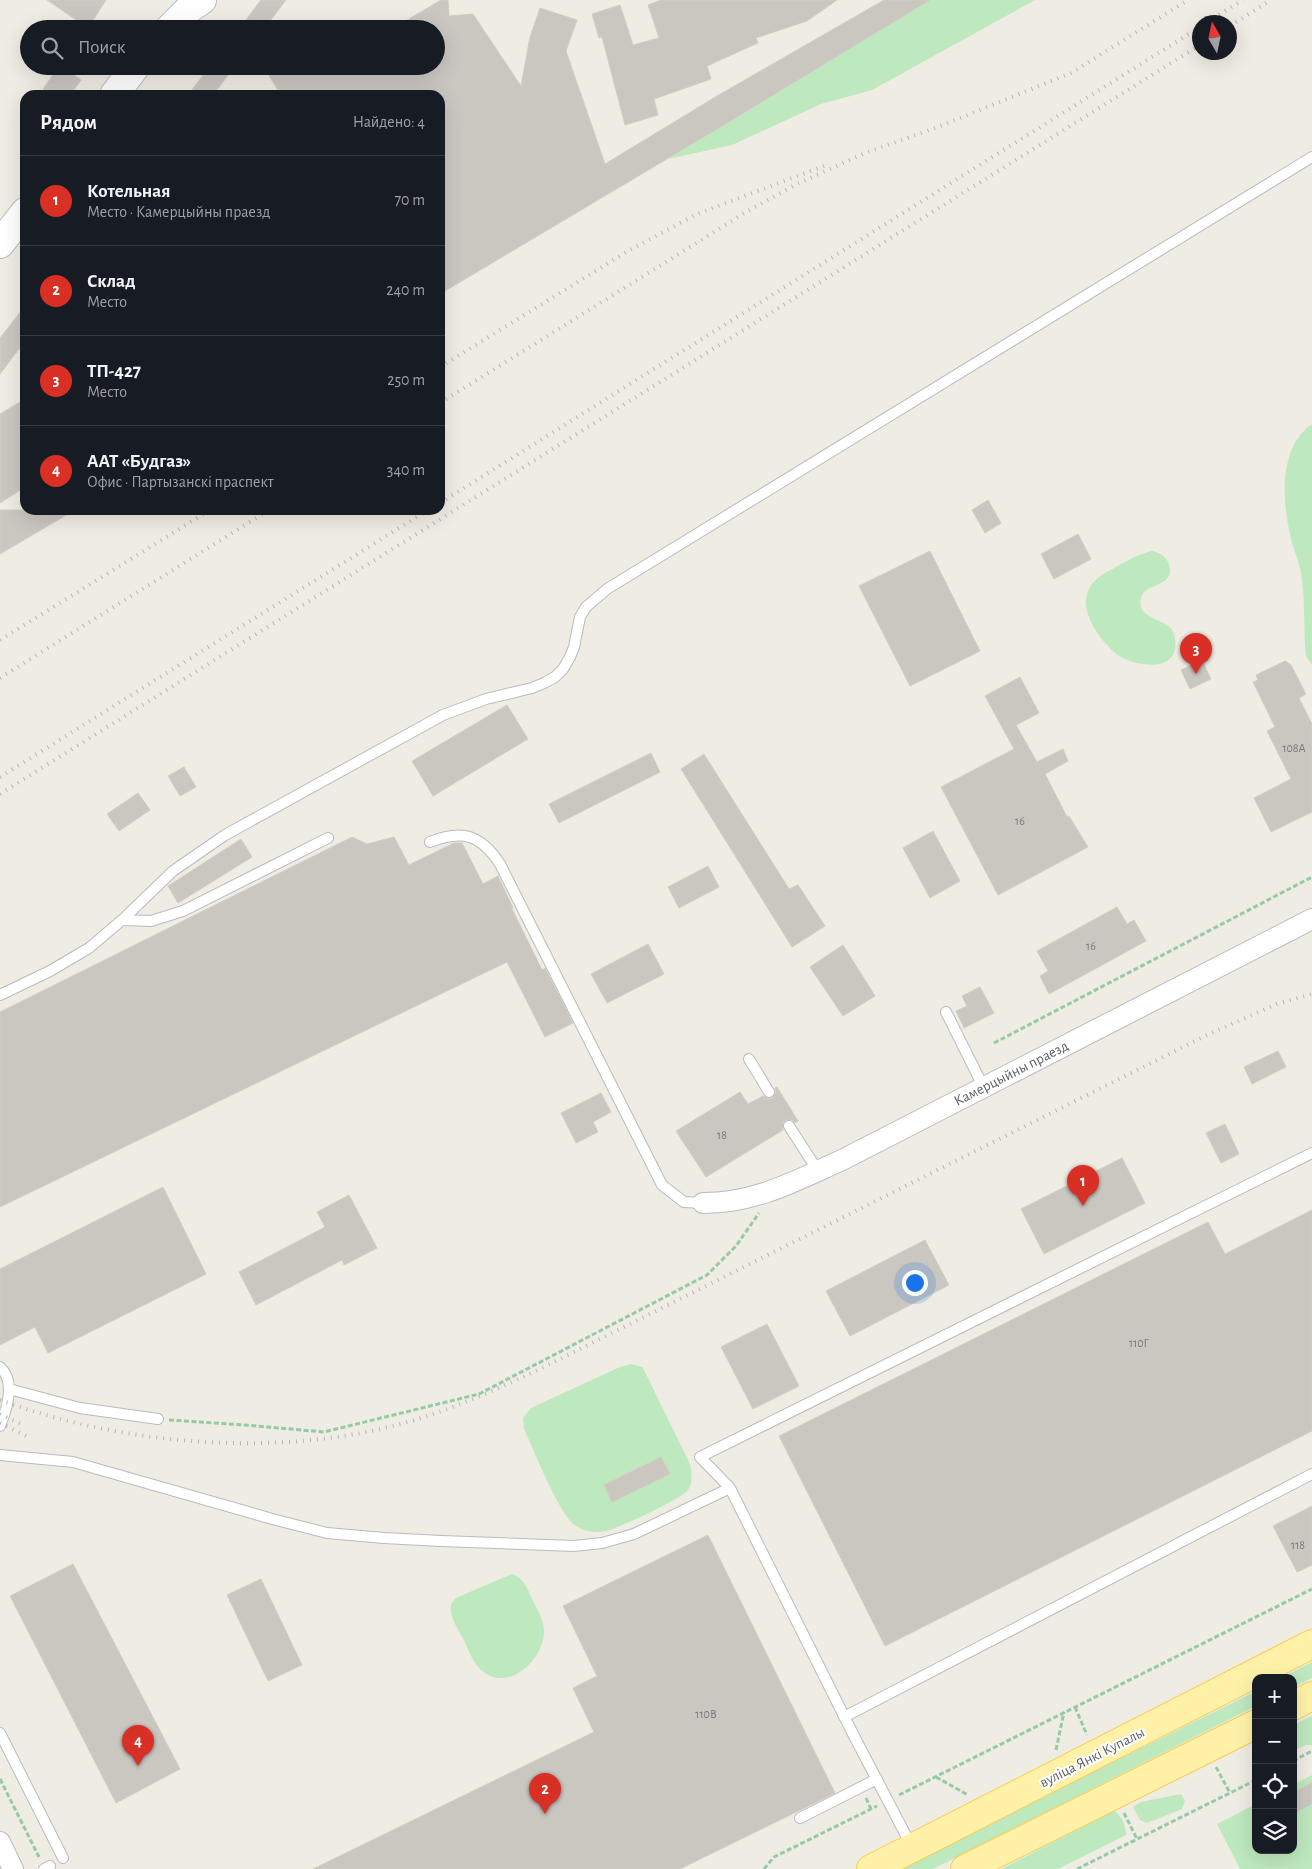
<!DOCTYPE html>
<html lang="ru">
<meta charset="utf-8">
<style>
:root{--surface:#171b24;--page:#20242c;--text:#f1f3f6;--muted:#9ea1a6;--line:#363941;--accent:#d93025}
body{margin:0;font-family:"Alegreya Sans",sans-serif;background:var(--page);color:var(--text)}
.controls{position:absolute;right:15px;bottom:15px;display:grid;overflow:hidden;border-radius:10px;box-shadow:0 5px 20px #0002}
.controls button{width:45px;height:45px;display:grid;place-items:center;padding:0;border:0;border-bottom:1px solid var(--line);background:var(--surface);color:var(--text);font:25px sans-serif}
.compass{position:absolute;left:1192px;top:15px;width:45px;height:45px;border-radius:50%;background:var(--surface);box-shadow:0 5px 20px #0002;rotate:351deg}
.you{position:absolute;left:914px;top:1282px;width:18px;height:18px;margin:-12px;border:4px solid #fff;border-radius:50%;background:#1a73e8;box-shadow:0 0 0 8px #1a73e833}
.badge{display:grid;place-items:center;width:32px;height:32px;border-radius:50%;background:var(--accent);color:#fff;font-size:16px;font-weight:700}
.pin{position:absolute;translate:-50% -41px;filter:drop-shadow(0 1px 2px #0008)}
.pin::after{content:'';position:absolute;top:26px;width:18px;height:15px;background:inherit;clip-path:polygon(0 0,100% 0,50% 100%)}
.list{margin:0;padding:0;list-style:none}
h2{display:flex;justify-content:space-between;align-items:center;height:65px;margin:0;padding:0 20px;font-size:21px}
h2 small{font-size:16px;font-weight:400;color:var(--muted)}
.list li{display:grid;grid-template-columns:32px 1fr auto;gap:15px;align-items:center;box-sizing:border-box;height:90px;padding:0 20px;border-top:1px solid var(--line)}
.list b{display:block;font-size:19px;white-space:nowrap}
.list p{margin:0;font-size:16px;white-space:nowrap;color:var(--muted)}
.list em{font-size:16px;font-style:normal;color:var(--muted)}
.icon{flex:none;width:28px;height:28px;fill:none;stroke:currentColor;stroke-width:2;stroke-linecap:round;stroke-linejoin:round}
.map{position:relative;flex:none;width:1312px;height:1869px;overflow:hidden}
.search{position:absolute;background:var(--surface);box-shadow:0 5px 20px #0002;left:20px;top:20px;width:425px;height:55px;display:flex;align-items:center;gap:12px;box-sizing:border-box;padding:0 18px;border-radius:28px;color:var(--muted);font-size:19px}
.panel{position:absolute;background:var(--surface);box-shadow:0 5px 20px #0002;left:20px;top:90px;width:425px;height:425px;border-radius:15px}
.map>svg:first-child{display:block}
.green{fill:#bee8be}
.building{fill:#cac6c0;stroke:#d4cec1}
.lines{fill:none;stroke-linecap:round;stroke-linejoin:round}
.lane-casing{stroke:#b8bbc0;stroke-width:12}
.street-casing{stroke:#b8bbc0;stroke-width:22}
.secondary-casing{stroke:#b8bcc2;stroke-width:30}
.primary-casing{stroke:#facc51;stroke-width:30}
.path{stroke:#96caa6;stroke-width:3;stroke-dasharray:5 2.5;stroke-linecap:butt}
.lane{stroke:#fff;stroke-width:10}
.street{stroke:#fff;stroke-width:20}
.secondary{stroke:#fff;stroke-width:28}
.primary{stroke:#fff2a8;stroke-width:28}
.rail{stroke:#b4b5b6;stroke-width:4;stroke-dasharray:1 6;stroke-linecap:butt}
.labels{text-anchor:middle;stroke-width:4;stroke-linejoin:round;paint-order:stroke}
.number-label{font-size:12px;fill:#77797c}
.street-label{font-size:15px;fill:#5b5f65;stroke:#fff}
</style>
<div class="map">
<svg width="1312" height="1869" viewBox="0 0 1312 1869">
<rect width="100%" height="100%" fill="#efece3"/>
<path class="green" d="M930,0H1035L872,90L821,104L732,145L668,159Z
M1312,424V665L1306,656C1303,627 1306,596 1300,568C1297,556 1292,545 1290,534C1282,498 1279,447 1312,424Z
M1152,551C1160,553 1166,556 1169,564C1176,588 1146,581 1141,598C1135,621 1169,617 1174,634C1183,670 1146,669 1123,658C1114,654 1107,645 1101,638C1087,620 1077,595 1098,578C1102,574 1109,571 1114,568C1127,561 1138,554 1152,551Z
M631,1364L642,1367L645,1372L690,1464C692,1473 693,1482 688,1490C681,1499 619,1528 606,1531C595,1533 585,1532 576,1526C559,1515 534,1450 524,1429L523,1418L531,1408L620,1367Z
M512,1574C524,1577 529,1592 534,1603C539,1612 544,1621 544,1631C544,1660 508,1694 481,1670C473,1662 468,1650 464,1640C458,1629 449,1617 451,1604L456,1598Z
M1312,1662V1678L1293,1687V1678H1281Z
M1256,1691V1706L933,1869H899Z
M1312,1716V1745H1306L1293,1751V1725Z
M1312,1775V1869H1240L1217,1824L1256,1804V1850H1293V1785Z
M1181,1794L1185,1801L1182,1809L1147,1823L1140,1820L1133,1807L1141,1802Z
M1114,1811C1122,1815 1126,1827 1126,1835L1058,1869H1001Z"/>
<path class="building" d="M47,0H106L88,28Z
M261,0H286L264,29H239Z
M441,0H448L449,16L473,14L521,86L530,37L540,8L577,20L566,51L605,164L717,96L884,0H930L714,131L440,294V95H281L263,66H436V29H392Z
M661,0H837L807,21L756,38L758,43L707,66L711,79L654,99L658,115L625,125L602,37L599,38L592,14L620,5L633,45L659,38L648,5Z
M59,66H62L81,80L70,95H51L43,89Z
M210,66H235L213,95H188Z
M25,306V341L0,374V338Z
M25,399V487L0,503V414Z
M988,500L1001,523L985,533L972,510Z
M0,510H75L0,554Z
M1078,534L1091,559L1054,579L1041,554Z
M930,551L980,651L910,686L859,586Z
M1202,660L1211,679L1190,689L1181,670Z
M1285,661L1291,665L1306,694L1299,698L1312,724V812L1271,832L1254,798L1291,779L1267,731L1275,727L1253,682L1258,680L1256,675Z
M1020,677L1039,713L1016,725L1037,762L1063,749L1068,761L1045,774L1067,817L1069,816L1088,847L998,895L941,787L1014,749L985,696Z
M507,705L528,739L433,796L412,761Z
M651,753L660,772L559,823L549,804Z
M704,754L789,889L798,885L825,926L792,947L681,769Z
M184,767L196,787L180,796L168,776Z
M138,793L150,810L119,831L107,814Z
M933,831L960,881L930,898L903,848Z
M352,837L367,844L394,837L409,865L454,843H462L483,884L498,876L513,908L512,909L542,970L545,968L573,1023L545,1037L507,962L0,1207V1012Z
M241,839L252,857L178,903L168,886Z
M708,866L719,887L679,908L668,887Z
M1117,907L1127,924L1134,920L1146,941L1049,994L1040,976L1048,971L1037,951Z
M648,944L664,974L607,1003L591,974Z
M843,945L875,996L843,1016L810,967Z
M980,987L994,1013L964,1028L956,1011L967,1006L962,996Z
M1278,1051L1286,1067L1252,1084L1244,1067Z
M777,1087L798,1121L795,1123L792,1120H786L783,1123V1130L706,1177L676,1131L740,1092L748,1104L763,1096L769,1099L773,1098L776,1092L775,1088Z
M601,1093L611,1112L593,1122L598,1132L576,1143L561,1113Z
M1225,1124L1239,1154L1221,1163L1206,1133Z
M1122,1158L1145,1203L1044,1254L1021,1209Z
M163,1187L206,1274L48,1353L35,1327L0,1345V1269Z
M349,1195L377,1248L344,1265L342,1260L256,1305L239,1272L325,1227L317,1212Z
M1312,1210V1431L885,1646L779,1436L1208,1222L1225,1254Z
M925,1240L949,1285L850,1336L826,1291Z
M767,1324L799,1386L753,1409L721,1347Z
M661,1457L670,1474L612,1502L604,1485Z
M1312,1506V1565L1297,1572L1273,1526Z
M708,1535L835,1793L680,1869H313L594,1732L573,1688L597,1676L563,1606Z
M73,1564L180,1769L116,1803L10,1596Z
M261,1579L302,1665L268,1681L227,1595Z
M1312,1783V1804L1293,1814V1792Z"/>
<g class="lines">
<g class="lane-casing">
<path id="lane" d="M430,842C463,829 481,835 500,864L662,1185L684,1202L703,1203
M122,920L151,921L183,911L328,838
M0,995L50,971L89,948L122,920L173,871L225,835L443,715L486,699L532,688L544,683L555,677L563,669L570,657L574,647L580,617L586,607L607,589L1312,157
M946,1012L984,1088
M749,1059L769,1092
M789,1126L818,1171
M0,1367C16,1381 7,1409 0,1426
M9,1389L80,1408L158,1419
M0,1455L73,1462L276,1520L327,1533L384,1538L441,1541L574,1546L602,1543L634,1534L730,1488L853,1734L912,1847
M730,1488L700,1457L1312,1153
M844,1717L1312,1474
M0,1733L63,1858
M800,1818L877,1779
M44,1869L50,1866"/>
</g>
<g class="street-casing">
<path id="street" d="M703,1203C756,1203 795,1181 842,1160L1312,919
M0,1842L13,1869"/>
</g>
<g class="secondary-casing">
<path id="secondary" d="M169,29L190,8L202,0
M114,95L136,66
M0,244L25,212"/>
</g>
<g class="primary-casing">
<path id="primary" d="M1293,1706L1312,1696
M871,1869L1312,1644
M965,1869L1256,1724"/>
</g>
<path class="path" d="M994,1043L1312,877
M169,1420L245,1425L324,1432L479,1394L707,1275L736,1246L759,1213
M1075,1707L1087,1735
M1056,1750L1064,1712
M1293,1761L1312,1751
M1216,1767L1230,1793
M936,1777L968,1795
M0,1779L39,1857
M899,1795L1312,1589
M866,1798L871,1809
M1124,1813L1137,1839
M764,1869L774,1857L877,1806
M1077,1869L1256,1780"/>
<use href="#lane" class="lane"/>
<use href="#street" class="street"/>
<use href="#secondary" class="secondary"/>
<use href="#primary" class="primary"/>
<path class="rail" d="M1207,22L1243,0
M1230,26L1271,0
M440,367L628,251L697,214L824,166
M440,403L746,212L797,184L865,153L938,127L1071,73L1188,0
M440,503L1200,27
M0,640L210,510
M0,678L269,510
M0,777L428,510
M0,794L1200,45
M0,1400C128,1447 293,1460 424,1417C473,1401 520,1379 566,1356L1209,1034L1277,1004L1312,994
M0,1414L23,1425
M0,1423L30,1438"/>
</g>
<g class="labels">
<g class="number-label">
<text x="1294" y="752">108А</text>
<text x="1020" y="825">16</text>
<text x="1091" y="950">16</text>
<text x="722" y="1139">18</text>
<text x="1139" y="1347">110Г</text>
<text x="1298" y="1549">118</text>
<text x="706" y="1718">110В</text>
</g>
<g class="street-label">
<text transform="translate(1011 1073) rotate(-27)" y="5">Камерцыйны праезд</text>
<text transform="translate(1092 1757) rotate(-27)" y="5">вуліца Янкі Купалы</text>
</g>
</g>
</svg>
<div class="controls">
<button>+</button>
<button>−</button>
<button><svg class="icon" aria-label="locate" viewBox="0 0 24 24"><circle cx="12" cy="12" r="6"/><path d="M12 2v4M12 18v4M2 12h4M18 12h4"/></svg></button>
<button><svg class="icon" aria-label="layers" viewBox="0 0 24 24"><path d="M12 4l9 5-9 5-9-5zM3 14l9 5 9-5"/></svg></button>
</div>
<svg class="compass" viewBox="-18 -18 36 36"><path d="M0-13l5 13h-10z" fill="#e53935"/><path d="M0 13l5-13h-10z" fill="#9ea1a6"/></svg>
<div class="you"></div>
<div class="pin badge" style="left:1083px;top:1206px">1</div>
<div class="pin badge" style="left:545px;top:1814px">2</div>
<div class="pin badge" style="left:1196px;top:674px">3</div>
<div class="pin badge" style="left:138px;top:1766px">4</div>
<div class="search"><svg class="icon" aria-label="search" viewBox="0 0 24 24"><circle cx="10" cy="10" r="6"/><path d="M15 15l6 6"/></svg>Поиск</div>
<section class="panel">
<h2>Рядом<small>Найдено: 4</small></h2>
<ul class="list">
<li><span class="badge">1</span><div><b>Котельная</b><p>Место · Камерцыйны праезд</p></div><em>70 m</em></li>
<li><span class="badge">2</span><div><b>Склад</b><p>Место</p></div><em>240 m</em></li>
<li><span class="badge">3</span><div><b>ТП-427</b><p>Место</p></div><em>250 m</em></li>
<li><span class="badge">4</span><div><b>ААТ «Будгаз»</b><p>Офис · Партызанскі праспект</p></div><em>340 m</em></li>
</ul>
</section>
</div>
